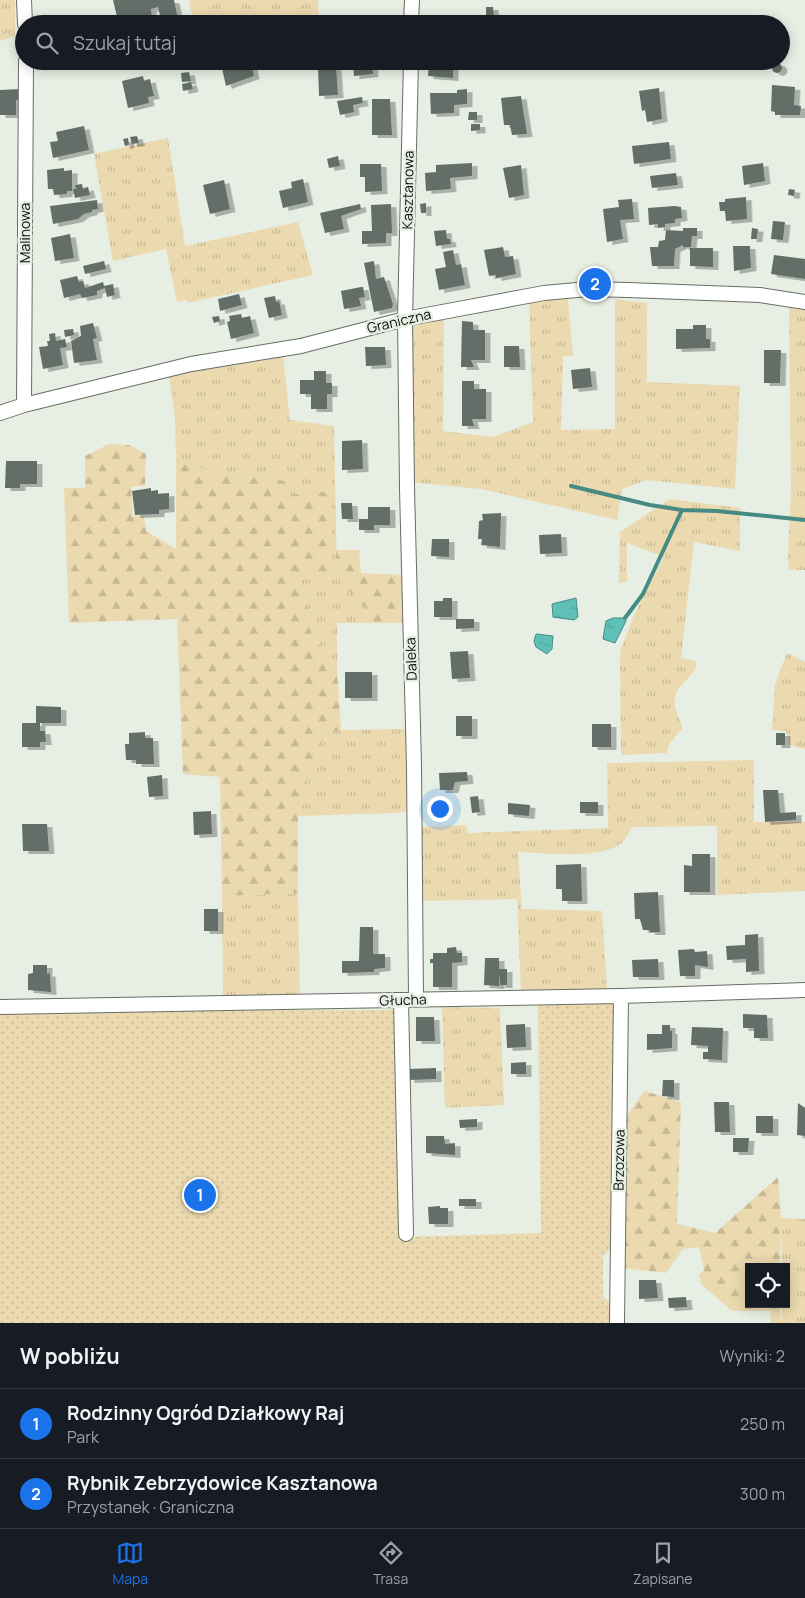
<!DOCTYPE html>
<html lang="pl">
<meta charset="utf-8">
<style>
:root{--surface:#171b24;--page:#20242c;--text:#f1f3f6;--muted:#9ea1a6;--line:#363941;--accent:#1a73e8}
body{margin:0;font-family:Manrope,sans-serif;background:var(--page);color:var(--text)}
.controls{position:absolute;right:15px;bottom:15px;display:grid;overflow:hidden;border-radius:0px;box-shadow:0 2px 12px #0003}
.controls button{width:45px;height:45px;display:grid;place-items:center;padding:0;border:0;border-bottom:1px solid var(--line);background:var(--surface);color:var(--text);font:25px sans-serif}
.you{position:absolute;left:439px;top:808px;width:18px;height:18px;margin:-12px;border:4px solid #fff;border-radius:50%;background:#1a73e8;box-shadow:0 0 0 8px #1a73e833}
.badge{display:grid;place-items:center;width:32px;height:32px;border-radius:50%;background:var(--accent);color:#fff;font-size:16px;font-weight:700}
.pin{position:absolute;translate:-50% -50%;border:2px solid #fff;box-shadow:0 1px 5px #0006}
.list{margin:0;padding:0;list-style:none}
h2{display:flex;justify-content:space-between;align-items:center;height:65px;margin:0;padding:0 20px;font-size:21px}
h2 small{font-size:16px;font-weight:400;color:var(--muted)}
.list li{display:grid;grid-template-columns:32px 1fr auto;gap:15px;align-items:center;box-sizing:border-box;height:70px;padding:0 20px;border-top:1px solid var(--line)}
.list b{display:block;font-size:19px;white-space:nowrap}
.list p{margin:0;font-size:16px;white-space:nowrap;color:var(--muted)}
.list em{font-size:16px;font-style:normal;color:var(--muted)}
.icon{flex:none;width:28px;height:28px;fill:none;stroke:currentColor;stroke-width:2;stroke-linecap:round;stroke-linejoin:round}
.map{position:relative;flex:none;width:805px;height:1323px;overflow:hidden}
.search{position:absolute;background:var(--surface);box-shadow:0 2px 12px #0003;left:15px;right:15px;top:15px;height:55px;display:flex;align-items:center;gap:12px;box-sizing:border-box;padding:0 18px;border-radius:28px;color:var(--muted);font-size:19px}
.sheet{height:205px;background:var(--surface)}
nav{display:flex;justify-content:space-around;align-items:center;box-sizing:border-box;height:70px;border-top:1px solid var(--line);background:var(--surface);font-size:14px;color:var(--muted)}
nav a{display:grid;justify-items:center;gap:2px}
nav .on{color:var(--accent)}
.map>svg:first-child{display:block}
.grass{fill:url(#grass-tufts)}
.forest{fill:url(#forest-firs)}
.garden{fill:url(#garden-dots)}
.water{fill:url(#water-ripples);stroke:#458b83}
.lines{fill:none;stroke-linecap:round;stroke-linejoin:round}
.stream{stroke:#458b83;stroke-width:4}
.building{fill:#636e68;filter:url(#shadow)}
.minor-casing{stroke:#676e65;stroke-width:16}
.minor{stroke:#fff;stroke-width:14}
.labels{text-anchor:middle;stroke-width:5;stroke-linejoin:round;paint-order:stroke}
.street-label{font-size:14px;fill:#0b0e0b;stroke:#e7efe4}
</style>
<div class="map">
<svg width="805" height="1323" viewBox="0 0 805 1323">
<defs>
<pattern id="grass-tufts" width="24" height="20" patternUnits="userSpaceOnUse" patternTransform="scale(1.25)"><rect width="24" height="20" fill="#ebd9af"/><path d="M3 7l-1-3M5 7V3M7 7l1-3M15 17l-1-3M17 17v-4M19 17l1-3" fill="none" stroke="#c8b995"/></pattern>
<pattern id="forest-firs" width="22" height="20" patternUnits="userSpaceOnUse" patternTransform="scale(1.25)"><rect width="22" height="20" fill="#ebd9af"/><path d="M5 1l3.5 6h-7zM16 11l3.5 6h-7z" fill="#c8b995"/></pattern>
<pattern id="garden-dots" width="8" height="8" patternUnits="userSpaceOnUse" patternTransform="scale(1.25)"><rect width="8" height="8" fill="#ebd9af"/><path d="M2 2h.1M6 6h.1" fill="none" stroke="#c8b995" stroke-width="1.8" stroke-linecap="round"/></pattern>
<pattern id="water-ripples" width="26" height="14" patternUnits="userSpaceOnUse" patternTransform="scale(1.25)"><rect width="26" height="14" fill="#5ec0b7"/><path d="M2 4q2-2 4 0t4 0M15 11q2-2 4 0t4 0" fill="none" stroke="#50a49c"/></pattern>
<filter id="shadow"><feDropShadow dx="5.5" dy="3" stdDeviation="0" flood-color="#0004"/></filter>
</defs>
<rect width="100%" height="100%" fill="#e7efe4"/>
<path class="grass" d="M0,0H15V36L0,41Z
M189,0H318L319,24H194Z
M168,138L185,246L298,222L313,275L187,303V300L177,302L166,249L113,261L94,154Z
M568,298L573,356H563L561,430L615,429V299L647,303V382L740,386L735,489L647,480L622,489L617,520L481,489L410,482L411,323L444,318L443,431L492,437L533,422L529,303Z
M789,308L805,310V570H789L788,557L791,488Z
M283,355L290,420L334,426L337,574L366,608L371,623H337V669L311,632L306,593L292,581L290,481L230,476L176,462L175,416L169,376Z
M670,499L740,508V551L694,542L681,658L695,661L697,666C689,682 672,686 675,706C676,715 682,721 682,729L669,744L667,753L621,755L620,652L633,617L664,557L627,543V581L619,583L620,532Z
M787,653L805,662V749L789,745L786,731L772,730L775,684Z
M410,729L409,810L398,813L298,816L308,777L325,734L341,730Z
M754,760V822H805V891L717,895V826L632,827C629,832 626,839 622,843C600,860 545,853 518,852L522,909L602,911L607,990L521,993L517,899L421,901V827L466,825L468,833L608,828L607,763Z
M298,893L300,1002L223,1001L222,896Z
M442,1007L500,1008L504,1105L445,1108Z
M781,1218L805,1219V1323H782V1304H786V1267H782Z"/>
<path class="forest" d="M109,444L129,445L146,454L145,486L131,487L133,516H144L146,531L176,549V462L230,476L290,481L291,495L327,492L329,575L292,576V581L306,593L311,632L337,669L341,730L325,734L308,777L298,816V893L222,896L220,777L183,774L177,619L69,623L64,488H85V456Z
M336,550H359L361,573L404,575L406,623H371L366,608L341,583L337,574Z
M644,1091L681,1102L677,1224L715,1233L778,1177L781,1218L780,1267H749V1304H780L781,1323H771L770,1311H732L701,1284L699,1275L704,1270L699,1247L683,1249L666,1273L624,1268L627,1116Z"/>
<path class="garden" d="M618,1002L615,1244L603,1256V1296L612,1305V1323H0V1014L198,1010H394L402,1237L541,1233L538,1005Z"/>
<path class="water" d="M576,598L578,617L574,620L553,617L552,604Z
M613,618H625L626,621L615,643L603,639L606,621Z
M536,634L553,636L552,649L547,654L536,647L534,641Z"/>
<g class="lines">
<path class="stream" d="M571,486L650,505L682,510L717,511L805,520
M625,618L643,594L682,510"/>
</g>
<path class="building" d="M113,0H174L179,24H162L158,7L151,9L152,17L130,22L129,19L118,21Z
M486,7H493L494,18H486Z
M441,17L465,18V24H441Z
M234,61H251L254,76L226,86L221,64Z
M353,61H372L373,74L354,76Z
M429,61H453V78L428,76Z
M772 68a5 5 0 1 1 10 0a5 5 0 1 1-10 0Z
M336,66L338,95L319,96L318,67Z
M189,72L191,81L182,82L181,73Z
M143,76L144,81L150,79L154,96L148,97L149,103L128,108L122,81Z
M191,82L193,89L183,91L182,84Z
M772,85L795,87L794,105L801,106L800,115H775V112L771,111Z
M659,88L662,119L647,122L645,110L642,111L639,91Z
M21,89L20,100H16V115H0V90Z
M467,89V104L454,105V113L431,114L430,93H457V90Z
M521,96L527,134L512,135L510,125H504L501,98Z
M362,97L363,103L353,105L354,112L340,115L337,101Z
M372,99H390L392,135H372Z
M469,112H477V120H468Z
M471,124H480V130L471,131Z
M84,126L89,150L53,158L50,142L58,141L56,132Z
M137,136L139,143L132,144L130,137Z
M128,138L129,145L125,146L123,139Z
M669,142L671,159L634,164L632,146Z
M338,156L340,166L329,168L327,159Z
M472,163V176L450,178L451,189L426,191L425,173L436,172V165Z
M763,163L765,181L744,185L742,166Z
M360,164H381L382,191L365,192V177H360Z
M521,165L524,195L509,198L503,168Z
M64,168V171L72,170V191H67V194L54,195L53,189H48L47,170Z
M676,173L678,185L652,188L650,176Z
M303,179L308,202L283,208L279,191L292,188L291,182Z
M224,180L230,209L210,214L203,185Z
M82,184L83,189L88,187L90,195L75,198L73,189H76L75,185Z
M789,189L795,190L794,196L788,195Z
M746,197L747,219L726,221L725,211H720L719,202H725V199Z
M632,199L634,219L620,220L623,239L607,242L603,209L619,207L618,200Z
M97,200L98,209L92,210V212L84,214L78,219L53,224L50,206Z
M426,203V213H421L420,204Z
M360,204L361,209L341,216L344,229L325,233L320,213Z
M391,204L392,233H386V243L362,244V231H372L371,205Z
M674,206L681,207L682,218L675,219V223L665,224V227L658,228V224L649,225L648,208Z
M773,221L785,222L783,240L771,239Z
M683,228H697V236H692L691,247H683V245L675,249L674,266H652L650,247H658L659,241L665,240L666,230L683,231Z
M752,228L758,229L757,239H751Z
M446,230L447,239H450L451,244L436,246L434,231Z
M70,234L74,258L55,261L51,238Z
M733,246H750L751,268L734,271Z
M503,247L505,257L513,256L516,274L496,278V275L489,276L484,250Z
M690,248H713V267L690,266Z
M453,250L456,265L461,264L465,285L439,290L435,269L446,267L443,252Z
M774,255L805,259V279L771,274Z
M104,261L106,269L85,274L83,266Z
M374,261L376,279L384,277L393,304L392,308L374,312L364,263Z
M77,276L79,282L83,281L85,288L103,282L104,286L113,284L115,295L107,297L105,288L97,291V295L82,298L80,294L64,298L60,280Z
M361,287H363L365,297L359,298L361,306L344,309L341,291Z
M239,294L242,305L220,311L218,299Z
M275,296L276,302L279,301L282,315L269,318L264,298Z
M241,314L242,318L250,316L254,333L231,339L227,322L230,321L229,316Z
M219,316L220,321L214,323L212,317Z
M462,321L473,322V330H485V360H471L474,367H461Z
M93,323L97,338L93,339L97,360L74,363L71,341L81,336L80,326Z
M693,325H706V339H710V348L676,349V329H693Z
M73,329L74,335L65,337L64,330Z
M55,333L56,341L65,339L67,347L60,348L63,365L43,369L39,347L48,346L47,341H50L49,334Z
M504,346H519L520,367H504Z
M365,347H385L386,365L366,366Z
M764,350H781L780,383H764Z
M590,368L592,387L573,389L571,370Z
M314,371H326V383H332V394H327V409H311V394H300V380H314Z
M462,381H474V389H486V419H472L474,426H462Z
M362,440L363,469L342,470V441Z
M6,461H37V484H20V488H5Z
M151,488V491L158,490V494L169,493V509L159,510V514L135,515L132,491Z
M341,503H352L353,519H342Z
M368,507H390V525H374V530H359V519H368Z
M501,513L500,547L481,545L482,539H478L479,521L483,520L482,514Z
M561,534L562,553L540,554L539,535Z
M432,539H449V557L431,556Z
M443,598H452V617H434V601H443Z
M456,619H474V628L456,629Z
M468,651L470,678L452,679L450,652Z
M345,672H372V698H345Z
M36,706L61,707V723H40V731H45L46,742H40V747H22V723H36Z
M456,716H472V736H456Z
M592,724H611V747H592Z
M145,732V738H153L154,764H136V760H126L125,744H129V733Z
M776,733H785V745H776Z
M467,772L468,781L455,782L453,790H440L439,773Z
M162,775L163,796L149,797L147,777Z
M763,790H778L780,813L796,812V820L765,822Z
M478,796L480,812L472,813L470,797Z
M580,802H598V813H580Z
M508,803L530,805L529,816L508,814Z
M211,811L212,834L194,835L193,812Z
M22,824H47L49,851H23Z
M692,854H710V892H684V865L692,866Z
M581,864L582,901H562V889H556V865Z
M658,892L660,932H650L649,930H643L640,919H635L634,893Z
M204,909H218V931H204Z
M360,927H373V954H385V968L374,969V972L342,973V961H359Z
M758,934L759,971L746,972V959L727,960L726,946L745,945V935Z
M456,947L457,953H462V962L452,963V987H433V963H430V959H433V953H447V948Z
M694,949L695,952L707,951L708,967L695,965V976H680L678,950Z
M485,958H499V969H507V985H500L499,973V986L484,985Z
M658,959L659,977H633L632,960Z
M33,965H47V974L50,973L51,992L28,990V974L33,973Z
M743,1014L767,1015L768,1038H754V1028H743Z
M416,1017H434L435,1041H416Z
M525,1024L526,1047L507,1048L506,1025Z
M662,1025H670V1031H672V1048L647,1050V1034H662Z
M692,1027L723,1028L722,1060L703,1059V1052H708V1046L691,1045Z
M526,1062V1074H511V1063Z
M436,1068V1079L409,1080V1069Z
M663,1080H674V1097L662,1096Z
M714,1102H729L730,1132H715Z
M798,1103L805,1108V1136L797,1135Z
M756,1116H773V1133H756Z
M477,1119V1127L460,1128L459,1120Z
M426,1136H444L445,1144L455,1143V1155L426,1153Z
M733,1138H749L748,1152H733Z
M459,1199H476V1206H459Z
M440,1206V1208H448V1224H429L428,1207Z
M639,1280H656L658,1298L639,1299Z
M686,1297L687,1307L669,1308L668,1298Z"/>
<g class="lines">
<g class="minor-casing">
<path id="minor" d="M24,0L25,24
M411,24L412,0
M411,61L405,319L407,488L414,766L416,999
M24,405L26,61
M0,413L24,405L191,364L301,346L405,319L544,293L588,289L628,290L760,295L805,302
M401,1000L406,1234
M0,1007L621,996L805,990
M617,1323L621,996"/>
</g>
<use href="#minor" class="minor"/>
</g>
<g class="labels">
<g class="street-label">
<text transform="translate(408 190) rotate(-89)" y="5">Kasztanowa</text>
<text transform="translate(25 233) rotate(-90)" y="5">Malinowa</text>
<text transform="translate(399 321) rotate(-13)" y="5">Graniczna</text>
<text transform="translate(411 659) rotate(-92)" y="5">Daleka</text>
<text transform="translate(403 1000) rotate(-2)" y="5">Głucha</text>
<text transform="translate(619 1160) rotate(-89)" y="5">Brzozowa</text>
</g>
</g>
</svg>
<div class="controls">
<button><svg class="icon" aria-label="locate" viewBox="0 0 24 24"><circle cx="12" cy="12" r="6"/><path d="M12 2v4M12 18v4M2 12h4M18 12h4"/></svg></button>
</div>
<div class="you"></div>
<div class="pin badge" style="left:200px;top:1195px">1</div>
<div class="pin badge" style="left:595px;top:284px">2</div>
<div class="search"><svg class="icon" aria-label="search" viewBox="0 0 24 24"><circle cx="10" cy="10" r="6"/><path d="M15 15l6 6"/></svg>Szukaj tutaj</div>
</div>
<section class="sheet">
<h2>W pobliżu<small>Wyniki: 2</small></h2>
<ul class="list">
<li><span class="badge">1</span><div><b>Rodzinny Ogród Działkowy Raj</b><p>Park</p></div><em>250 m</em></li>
<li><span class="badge">2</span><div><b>Rybnik Zebrzydowice Kasztanowa</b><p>Przystanek · Graniczna</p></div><em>300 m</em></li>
</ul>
</section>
<nav>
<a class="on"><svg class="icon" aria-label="map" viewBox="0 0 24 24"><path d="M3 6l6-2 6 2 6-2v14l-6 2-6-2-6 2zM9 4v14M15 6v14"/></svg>Mapa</a>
<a><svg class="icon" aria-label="directions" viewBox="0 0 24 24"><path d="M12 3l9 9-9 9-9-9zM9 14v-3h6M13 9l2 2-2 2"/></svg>Trasa</a>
<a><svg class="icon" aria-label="saved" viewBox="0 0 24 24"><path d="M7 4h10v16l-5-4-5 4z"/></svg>Zapisane</a>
</nav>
